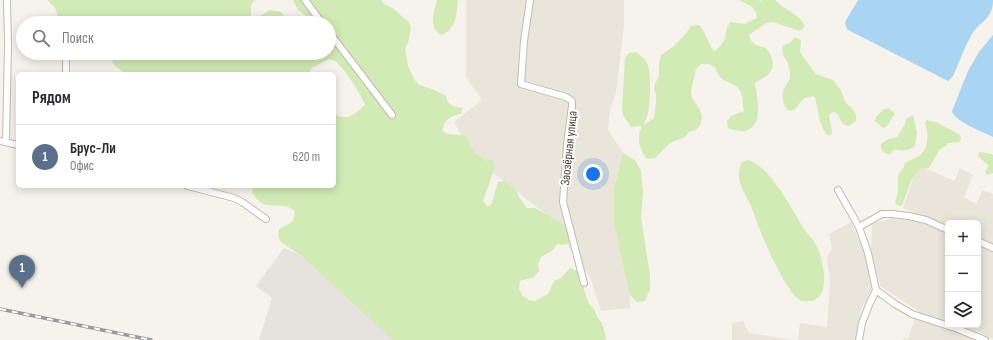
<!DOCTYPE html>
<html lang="ru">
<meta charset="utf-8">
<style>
:root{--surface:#fff;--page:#f2f2f3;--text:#2b2b33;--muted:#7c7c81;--line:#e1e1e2;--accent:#0b8043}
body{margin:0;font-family:"Sofia Sans Condensed",sans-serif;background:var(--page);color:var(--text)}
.controls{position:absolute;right:12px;bottom:12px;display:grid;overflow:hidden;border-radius:6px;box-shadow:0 2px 10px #0003}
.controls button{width:36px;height:36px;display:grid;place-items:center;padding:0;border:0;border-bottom:1px solid var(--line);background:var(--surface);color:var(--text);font:20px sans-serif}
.you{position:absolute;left:593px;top:174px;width:14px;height:14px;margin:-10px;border:3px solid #fff;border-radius:50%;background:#1a73e8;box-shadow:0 0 0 6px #1a73e833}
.badge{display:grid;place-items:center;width:26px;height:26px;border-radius:50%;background:var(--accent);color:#fff;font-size:13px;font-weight:700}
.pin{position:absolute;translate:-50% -33px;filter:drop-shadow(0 1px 2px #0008)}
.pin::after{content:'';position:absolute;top:21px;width:14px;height:12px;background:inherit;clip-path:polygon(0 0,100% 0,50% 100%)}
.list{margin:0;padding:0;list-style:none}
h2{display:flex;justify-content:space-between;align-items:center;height:52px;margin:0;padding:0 16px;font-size:17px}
h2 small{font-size:13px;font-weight:400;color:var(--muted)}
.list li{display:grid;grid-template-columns:26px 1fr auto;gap:12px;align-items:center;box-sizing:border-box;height:64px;padding:0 16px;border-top:1px solid var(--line)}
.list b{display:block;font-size:15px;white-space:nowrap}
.list p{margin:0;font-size:13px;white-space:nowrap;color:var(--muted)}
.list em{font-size:13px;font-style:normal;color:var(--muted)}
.icon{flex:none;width:22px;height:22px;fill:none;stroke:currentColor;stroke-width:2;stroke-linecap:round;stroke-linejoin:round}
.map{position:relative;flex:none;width:993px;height:340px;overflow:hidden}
.search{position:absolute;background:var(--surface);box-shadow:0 2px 10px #0003;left:16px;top:16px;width:320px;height:44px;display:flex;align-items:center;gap:10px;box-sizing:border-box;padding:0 14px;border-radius:22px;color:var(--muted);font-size:15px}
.panel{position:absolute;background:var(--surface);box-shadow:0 2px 10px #0003;left:16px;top:72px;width:320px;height:116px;border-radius:6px}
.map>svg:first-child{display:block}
.residential{fill:#eae5da}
.industrial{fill:#e6e2dd}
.green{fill:#d2eab5}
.water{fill:#a9d4f2}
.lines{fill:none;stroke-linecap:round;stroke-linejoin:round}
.street-casing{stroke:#c2bbae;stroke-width:8}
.street{stroke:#fff;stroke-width:6}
.rail-casing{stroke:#9a9a9a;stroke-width:3.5}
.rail{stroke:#fff;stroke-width:2;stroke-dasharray:6;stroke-linecap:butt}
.labels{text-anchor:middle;stroke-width:4;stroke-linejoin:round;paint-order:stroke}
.street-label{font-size:13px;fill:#4b4439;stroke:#fff}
</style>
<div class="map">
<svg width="993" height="340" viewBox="0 0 993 340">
<rect width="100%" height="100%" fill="#f6f3ec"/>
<path class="residential" d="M466,0H624V25L616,93L610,110L608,130L623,153L614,188L630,295V308L601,311L590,277L547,215L473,157L454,122L482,100L466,77Z
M918,165L954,181L960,168L973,175L964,197L977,204L982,190L993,194V245L978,238V223H948V227L903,208Z
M892,218L913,220L948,232V321L923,314L880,286L871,250L872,224Z
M851,222L863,249H865L872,289L861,309L856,340H798L800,323L827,327L830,283L827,258L832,248L829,234Z
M978,244L993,251V339L964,325H978Z
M915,317L937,324L980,340H902L904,338L908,339Z
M743,321L749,333L793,340H732V323Z"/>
<path class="industrial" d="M284,248L298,254L372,318L394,340H259L272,298L256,286Z"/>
<path class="green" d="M48,0H255L251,5V15L245,19V23H58C57,18 58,13 55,8C53,5 50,4 48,0Z
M293,0H381L384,4L391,7L409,22L411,28L408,43L405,49L408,66L414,79L419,85L432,89L446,96C447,105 454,107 462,108L461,114C451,115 444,120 442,131L448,134L465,135L468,139L474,153L480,156L485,161L492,160L495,167L483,201L488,207L492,203L498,182L504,181L516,190L519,197L527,208H535L566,226L569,235V243L562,245L557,244L553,250L541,257L538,264L539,271L534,277L520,281L519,289L522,295L529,300L535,301L548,294L554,281L561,278L570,268L577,271L584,283V290L589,304L595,310L597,317L602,323L606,337L605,340H393L300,255L281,242L278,236L279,229C289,224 295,222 295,211C279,198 266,215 252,193L253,186H334V113C346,123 356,113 365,105C363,97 342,65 335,61C334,60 331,60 329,59L312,68L308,74H126L116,67L106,53H329V23H303L306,19L305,15L298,10Z
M437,0H458C456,15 457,28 442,35C441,34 438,34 437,32C429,25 435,9 437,0Z
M739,0H759L763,3L761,0H775C785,10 798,13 805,26L800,31L773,22L766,23L749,35C753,47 756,44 765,48C769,51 771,55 772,59C776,72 765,77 755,83C757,97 765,129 743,131C737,131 733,130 728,128L727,121L731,116L744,111C743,106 743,98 741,93C735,79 720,86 715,67L708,64H701L696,69L691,91L692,98L700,110L702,117L701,124L696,130L689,132L685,137L670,143L655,158L647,159C639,148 636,138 642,126L631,127L623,115L622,108L625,58L629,53L636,52C640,55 645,59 647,63C652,72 650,107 647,117C646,120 644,122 644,125L654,118L656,103V96L654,89L655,83L659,77V62L661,55C674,47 683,38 691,26L699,25C706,33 708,43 714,51C729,42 723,34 730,22L744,24L757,18L756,12L751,6Z
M270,10L281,12L289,23H258L260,16Z
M795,37L801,40L800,52L804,58L816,74L833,80L841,90L845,102L852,108L856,114V121L849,126C839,125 841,117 835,112L831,113L829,116L832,132L831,135H827C819,125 818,110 815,97L812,96C810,97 807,97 805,98C798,102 798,111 789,111C782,105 781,95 785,87C787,83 790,81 790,76C791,71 788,68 788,63C784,57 781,53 783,45L790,43Z
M889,108L895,114L886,127L883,128L875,121L876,117L884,109Z
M913,115L917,133L915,146C910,150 902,152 895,149L890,154C884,154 880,150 881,144L886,140L897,137L905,124L906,119Z
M927,120L938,123L957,133L960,135L961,139L959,142L948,143L946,146L940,149L929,168L919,169L911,181L903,203L901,206L897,205L895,202L898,192V175L904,167V164C908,160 914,159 919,156C929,149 929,133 925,123Z
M979,152L986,153L993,155V173L987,175L985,171L989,166L978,156Z
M623,153L635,160L641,171L643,193L641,217L650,275V289L645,301L637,302L630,295L614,223V188Z
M747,160C770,164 792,211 805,230C808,235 814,239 816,245C820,252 823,265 824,274C824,283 825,293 816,299C813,301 806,302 802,301C791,297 775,264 770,253C762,237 757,222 751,206C747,197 740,188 739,178C738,174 740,168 741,163Z"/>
<path class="water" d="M858,0H993C993,21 978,21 971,36C964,48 959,63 953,76L948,81L850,31L847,29L845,22Z
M993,35V137C983,132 954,121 952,111L968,71L979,52Z"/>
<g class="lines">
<g class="street-casing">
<path id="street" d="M305,0L322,23
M530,0L524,41L521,84L566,97L572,101V106L567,145L563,202L584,283
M329,32L392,115
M66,53V74
M0,141L18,145
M6,142L8,44L7,0
M188,186L234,198L242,202L266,219
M838,190L859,227L868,253L876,290L869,305L862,323L859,340
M859,227L882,214H892L909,216L926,220L948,230
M978,241L993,248
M876,290L895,304L912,314L958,329L985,340"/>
</g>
<use href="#street" class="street"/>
<g class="rail-casing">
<path id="rail" d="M0,309L151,340"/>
</g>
<use href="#rail" class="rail"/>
</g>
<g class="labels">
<g class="street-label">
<text transform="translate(568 148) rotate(-84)" y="5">Заозёрная улица</text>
</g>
</g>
</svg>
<div class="controls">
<button>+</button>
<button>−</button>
<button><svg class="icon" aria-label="layers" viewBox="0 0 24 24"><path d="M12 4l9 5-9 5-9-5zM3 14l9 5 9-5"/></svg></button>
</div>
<div class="you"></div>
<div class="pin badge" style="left:22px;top:288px;background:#5c6f8a">1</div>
<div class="search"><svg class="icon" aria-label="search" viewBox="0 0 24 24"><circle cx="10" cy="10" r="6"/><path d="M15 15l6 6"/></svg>Поиск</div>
<section class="panel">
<h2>Рядом<small></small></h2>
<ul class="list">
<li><span class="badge" style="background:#5c6f8a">1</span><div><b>Брус-Ли</b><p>Офис</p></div><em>620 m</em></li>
</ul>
</section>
</div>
